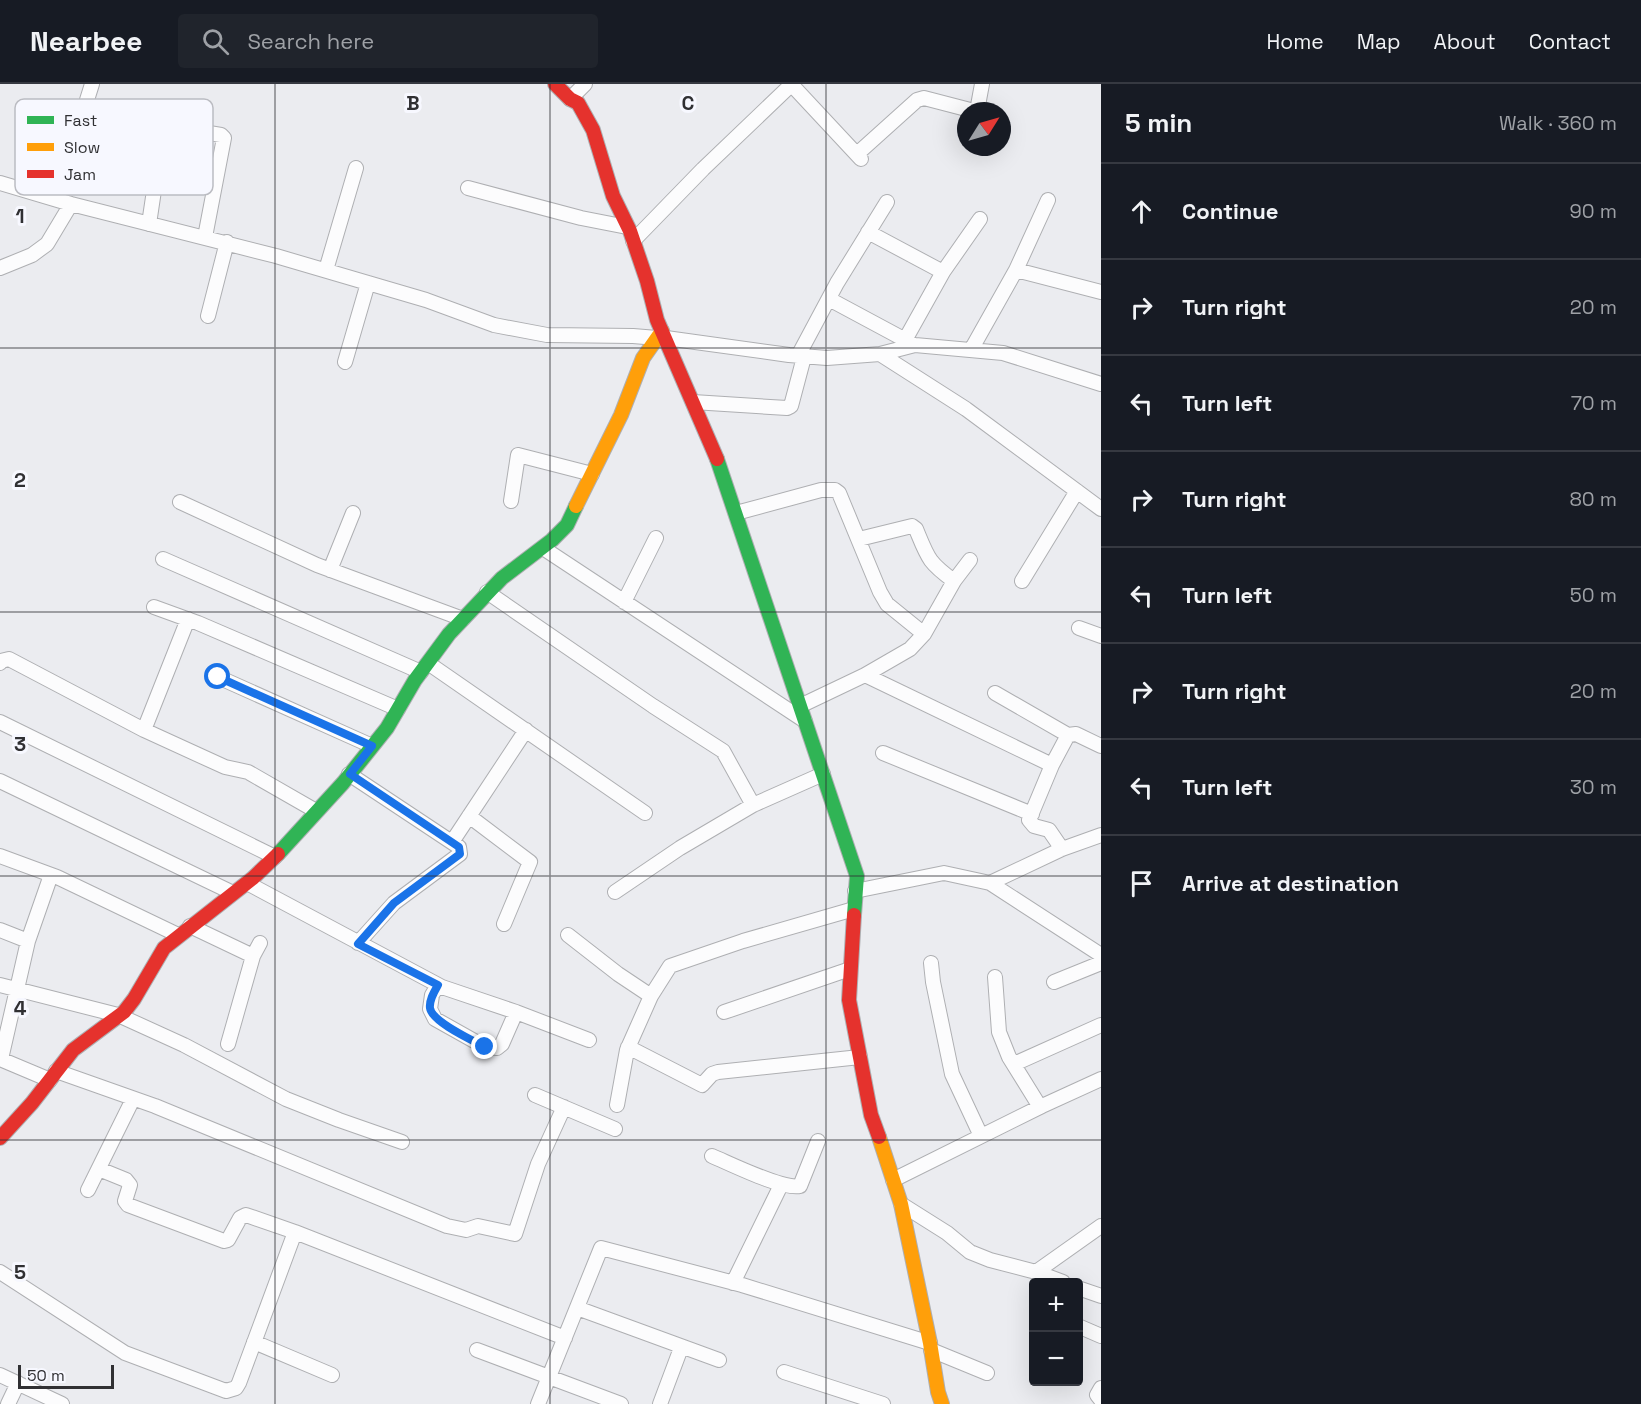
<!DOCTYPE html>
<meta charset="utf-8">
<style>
:root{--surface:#171b24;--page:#20242c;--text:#f1f3f6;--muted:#9ea1a6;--line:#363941}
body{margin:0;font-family:"Space Grotesk",sans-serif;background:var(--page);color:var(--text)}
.controls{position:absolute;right:18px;bottom:18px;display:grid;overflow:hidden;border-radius:6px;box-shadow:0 6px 24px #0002}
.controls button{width:54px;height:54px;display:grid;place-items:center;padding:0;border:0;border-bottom:2px solid var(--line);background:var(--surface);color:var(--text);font:30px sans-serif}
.compass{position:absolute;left:957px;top:18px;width:54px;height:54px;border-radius:50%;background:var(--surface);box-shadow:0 6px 24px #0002;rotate:53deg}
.scale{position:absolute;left:18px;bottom:15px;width:96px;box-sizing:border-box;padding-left:6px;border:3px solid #303033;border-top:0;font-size:16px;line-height:21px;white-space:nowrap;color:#303033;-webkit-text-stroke:4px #f7f8ff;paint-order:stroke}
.stop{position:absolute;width:18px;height:18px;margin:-14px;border:4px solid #1a73e8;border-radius:50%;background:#fff}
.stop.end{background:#1a73e8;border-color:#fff;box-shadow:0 2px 6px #0008}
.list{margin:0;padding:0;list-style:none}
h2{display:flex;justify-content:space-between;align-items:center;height:78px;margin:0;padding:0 24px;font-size:26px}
h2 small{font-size:20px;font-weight:400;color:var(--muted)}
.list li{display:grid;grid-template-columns:39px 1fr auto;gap:18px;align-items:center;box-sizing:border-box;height:96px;padding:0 24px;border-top:2px solid var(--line)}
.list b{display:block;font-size:22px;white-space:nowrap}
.list em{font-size:20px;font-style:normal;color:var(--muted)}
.icon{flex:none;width:33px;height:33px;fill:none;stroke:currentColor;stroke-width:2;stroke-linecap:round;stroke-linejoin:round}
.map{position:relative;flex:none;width:1101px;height:1320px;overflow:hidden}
header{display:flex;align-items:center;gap:36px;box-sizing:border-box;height:84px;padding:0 30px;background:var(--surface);border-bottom:2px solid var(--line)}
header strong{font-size:28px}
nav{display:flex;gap:33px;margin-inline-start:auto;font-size:21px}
.search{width:420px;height:54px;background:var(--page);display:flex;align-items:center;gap:15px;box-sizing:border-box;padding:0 21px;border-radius:6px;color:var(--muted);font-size:22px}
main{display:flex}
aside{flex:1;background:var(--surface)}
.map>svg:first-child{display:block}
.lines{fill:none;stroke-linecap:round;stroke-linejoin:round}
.street-casing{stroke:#aeafb2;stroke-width:16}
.fast-casing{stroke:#aeafb2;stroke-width:16}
.slow-casing{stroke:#aeafb2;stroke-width:16}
.jam-casing{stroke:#aeafb2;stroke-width:16}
.street{stroke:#fcfcfd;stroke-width:14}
.fast{stroke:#30b455;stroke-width:14}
.slow{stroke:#ff9f0a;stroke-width:14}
.jam{stroke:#e5322d;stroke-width:14}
.route{stroke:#1a73e8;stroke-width:8}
.grid{fill:none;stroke:#303033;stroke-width:1.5;stroke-opacity:0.55}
.key{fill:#f7f8ff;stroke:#bbbcc2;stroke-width:1.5}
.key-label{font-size:16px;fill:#303033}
.grid-label{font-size:20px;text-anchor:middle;font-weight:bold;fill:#303033;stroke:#f7f8ff;stroke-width:6;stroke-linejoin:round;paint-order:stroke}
</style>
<header>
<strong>Nearbee</strong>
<div class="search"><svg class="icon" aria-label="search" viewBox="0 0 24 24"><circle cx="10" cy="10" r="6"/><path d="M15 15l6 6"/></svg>Search here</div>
<nav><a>Home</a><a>Map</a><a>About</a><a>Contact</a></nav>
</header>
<main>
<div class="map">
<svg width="1101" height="1320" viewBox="0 0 1101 1320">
<rect width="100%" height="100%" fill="#ebecf0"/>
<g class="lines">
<g class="street-casing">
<path id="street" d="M791,0L861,75
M570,15L585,0
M977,27L982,0
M167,42L221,51L224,54L205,153
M857,70L917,16L924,14L974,27
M0,99L71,120L276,172L426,216L494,241L547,251L633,252L657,254
M468,104L581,134L627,143
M56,115L92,0
M149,140L163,46
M868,148L943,188
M633,157L703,85L792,0
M0,184L32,171L47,160L71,120
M326,186L356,84
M1016,186L1101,208
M829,215L911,259
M208,232L227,158
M666,254L789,271L827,274L880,270L915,261L1003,269L1101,300
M905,256L943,188L980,135
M971,266L1016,186L1048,116
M880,270L966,325L1101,425
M798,272L837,199L887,118
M345,278L368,199
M693,318L787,324L791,322L804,273
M511,417L518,371L592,390
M180,418L317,481L463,535
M736,429L821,406H835L839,409L880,508L887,520L924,550
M859,455L912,442L916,445C928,474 928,478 954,497
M543,464L805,637
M163,475L421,588
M330,486L353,429
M1022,497L1077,407
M487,508L653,622L723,667L753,721
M624,518L656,454
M154,523L198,539L398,625
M1079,544L1101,552
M0,579L1,577L9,575L144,646L225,683L248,688L316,727
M428,579L645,729
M865,591L1052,681
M218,593L372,662
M995,609L1068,651
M800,622L865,591L910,565L924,550L954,497L970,476
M0,638L275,773
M144,646L188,535
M883,669L1032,730
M349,690L459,763L460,770L394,819L358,859
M0,697L233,809
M469,732L530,778L504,840
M452,758L526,646
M1062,765L1049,746L1034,742L1029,736L1052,681L1068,651L1076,650L1101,662
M0,772L57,793L178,851
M247,799L442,903L516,928L589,956
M990,799L1062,765L1101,751
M855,807L944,789L990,799L1101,871
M615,808L680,764L753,721L823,690
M190,842L253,872
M0,846L28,857
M568,851L618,890L651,912
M931,879L933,898L952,990L981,1052
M995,893L999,948L1009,973L1040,1023
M1054,898L1101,879
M0,901L118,931L184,961L286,1015L339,1036L402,1058
M438,901L432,911L430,925L435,935L485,963L497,964L502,960L516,928
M724,928L850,885
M228,960L253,872L260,859
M628,963L702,1001L712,990L718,988L860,973
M0,975L50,996
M1,975L28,857L51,791
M1014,980L1101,941
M56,987L155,1022L447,1142L466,1146L478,1142L515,1150L538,1080L564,1023
M535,1011L615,1045
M617,1021L627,966L651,912L670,882L743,857L854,825
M712,1072C731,1080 783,1106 800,1102L818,1057
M99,1085L126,1096L130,1101L125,1117L128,1121L224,1157L228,1156L240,1134L246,1131L295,1148L565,1254
M893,1096L1042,1022L1101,995
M88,1106L133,1015
M901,1120L947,1149L970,1168L990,1176L1036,1188L1063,1198
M0,1188L125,1269L226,1307L236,1304L239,1299L295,1148
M1036,1188L1101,1142
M733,1199L781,1101
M1078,1204L1101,1212
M577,1224L719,1276
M1078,1242L1101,1252
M254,1258L332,1291
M477,1266L621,1320
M931,1266L987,1289
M784,1288L883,1320
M0,1291L62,1320
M1101,1304L1097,1311L1101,1316
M8,1320L18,1299
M538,1320L601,1164L742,1201L930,1259
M660,1320L681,1264"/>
</g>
<g class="fast-casing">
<path id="fast" d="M717,375L857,792L854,831
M278,770L343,699L387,644L415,596L449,550L502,494L552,456L567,441L576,422"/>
</g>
<g class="slow-casing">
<path id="slow" d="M576,422L621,331L643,274L662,247
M879,1053L901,1120L930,1259L938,1308L942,1320"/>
</g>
<g class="jam-casing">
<path id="jam" d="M555,0L570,15L578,19L593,46L613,112L630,147L647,197L657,236L717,375
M854,831L849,916L871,1031L879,1053
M0,1054L32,1019L73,966L124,928L134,915L164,864L253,794L278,770"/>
</g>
<use href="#street" class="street"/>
<use href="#fast" class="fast"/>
<use href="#slow" class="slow"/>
<use href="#jam" class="jam"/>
</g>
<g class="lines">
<path class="route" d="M218,593L372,662L350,690L459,763L460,770L394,819L358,860L438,901C434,908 429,916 430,924C432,938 472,956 485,963"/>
</g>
<path class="grid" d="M275,0V1320M550,0V1320M826,0V1320M0,264H1101M0,528H1101M0,792H1101M0,1056H1101"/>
<rect x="15" y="15" width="198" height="96" rx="9" class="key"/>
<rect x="27" y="32" width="27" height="8" fill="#30b455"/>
<rect x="27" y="59" width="27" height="8" fill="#ff9f0a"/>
<rect x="27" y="86" width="27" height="8" fill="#e5322d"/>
<g class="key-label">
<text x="64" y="42">Fast</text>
<text x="64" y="69">Slow</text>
<text x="64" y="96">Jam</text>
</g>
<g class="grid-label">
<text x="413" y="26">B</text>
<text x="688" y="26">C</text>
<text x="20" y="139">1</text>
<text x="20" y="403">2</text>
<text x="20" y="667">3</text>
<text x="20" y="931">4</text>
<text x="20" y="1195">5</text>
</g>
</svg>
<div class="controls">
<button>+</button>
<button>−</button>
</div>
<svg class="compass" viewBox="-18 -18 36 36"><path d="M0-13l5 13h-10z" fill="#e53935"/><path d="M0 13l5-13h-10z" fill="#9ea1a6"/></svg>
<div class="scale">50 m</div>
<div class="stop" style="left:218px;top:593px"></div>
<div class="stop end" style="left:485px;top:963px"></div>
</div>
<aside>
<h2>5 min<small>Walk · 360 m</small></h2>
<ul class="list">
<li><svg class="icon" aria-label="ahead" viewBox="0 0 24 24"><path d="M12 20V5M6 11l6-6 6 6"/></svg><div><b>Continue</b></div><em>90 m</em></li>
<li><svg class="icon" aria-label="right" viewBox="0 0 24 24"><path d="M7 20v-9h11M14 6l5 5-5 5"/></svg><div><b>Turn right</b></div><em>20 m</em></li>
<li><svg class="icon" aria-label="left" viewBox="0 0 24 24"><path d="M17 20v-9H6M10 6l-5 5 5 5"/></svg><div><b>Turn left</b></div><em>70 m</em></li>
<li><svg class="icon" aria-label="right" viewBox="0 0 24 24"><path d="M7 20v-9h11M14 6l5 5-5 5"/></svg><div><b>Turn right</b></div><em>80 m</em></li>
<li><svg class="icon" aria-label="left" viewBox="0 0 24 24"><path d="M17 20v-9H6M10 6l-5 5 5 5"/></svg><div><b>Turn left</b></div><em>50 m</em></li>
<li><svg class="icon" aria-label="right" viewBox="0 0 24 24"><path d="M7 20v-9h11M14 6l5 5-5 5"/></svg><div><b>Turn right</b></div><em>20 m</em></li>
<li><svg class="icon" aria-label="left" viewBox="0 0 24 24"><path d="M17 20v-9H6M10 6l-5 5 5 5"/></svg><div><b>Turn left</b></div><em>30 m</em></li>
<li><svg class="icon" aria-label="arrive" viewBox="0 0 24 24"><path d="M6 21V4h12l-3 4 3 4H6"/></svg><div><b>Arrive at destination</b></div></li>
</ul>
</aside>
</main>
